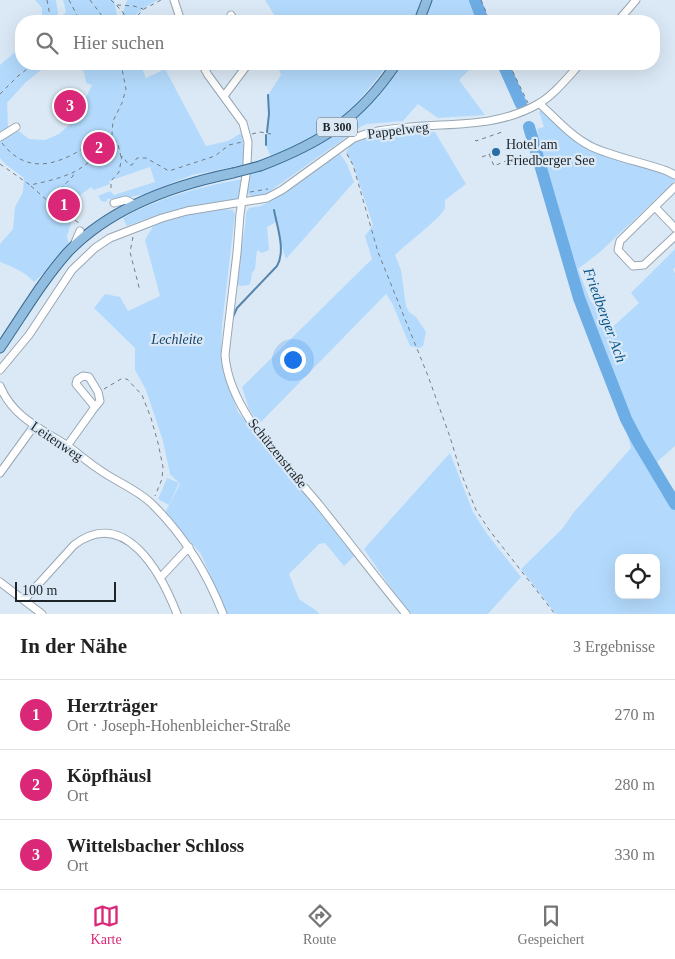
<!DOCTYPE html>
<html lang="de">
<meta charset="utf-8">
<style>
:root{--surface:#fff;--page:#f6f6f6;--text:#222;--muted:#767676;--line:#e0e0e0;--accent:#db2777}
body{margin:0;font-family:Georgia,serif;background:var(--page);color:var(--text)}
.controls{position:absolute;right:15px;bottom:15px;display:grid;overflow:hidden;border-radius:10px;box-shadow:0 5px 20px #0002}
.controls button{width:45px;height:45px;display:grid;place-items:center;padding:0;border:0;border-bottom:1px solid var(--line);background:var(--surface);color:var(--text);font:25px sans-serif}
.scale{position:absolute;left:15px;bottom:12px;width:101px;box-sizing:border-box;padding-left:5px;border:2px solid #1e2428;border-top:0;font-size:14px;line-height:18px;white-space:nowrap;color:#1e2428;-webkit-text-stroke:4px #dbe9f6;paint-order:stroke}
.you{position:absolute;left:292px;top:359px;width:18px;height:18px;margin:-12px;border:4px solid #fff;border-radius:50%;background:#1a73e8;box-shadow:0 0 0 8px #1a73e833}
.badge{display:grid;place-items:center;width:32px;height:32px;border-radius:50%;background:var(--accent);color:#fff;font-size:16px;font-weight:700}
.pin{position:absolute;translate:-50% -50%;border:2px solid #fff;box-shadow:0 1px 5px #0006}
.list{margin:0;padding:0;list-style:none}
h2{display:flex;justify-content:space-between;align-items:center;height:65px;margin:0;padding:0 20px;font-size:21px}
h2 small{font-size:16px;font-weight:400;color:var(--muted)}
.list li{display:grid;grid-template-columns:32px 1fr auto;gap:15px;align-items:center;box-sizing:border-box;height:70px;padding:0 20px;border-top:1px solid var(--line)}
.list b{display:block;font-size:19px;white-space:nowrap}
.list p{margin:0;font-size:16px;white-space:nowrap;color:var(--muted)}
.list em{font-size:16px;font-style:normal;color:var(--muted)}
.icon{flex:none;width:28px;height:28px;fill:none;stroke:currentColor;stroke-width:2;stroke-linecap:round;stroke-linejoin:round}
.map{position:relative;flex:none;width:675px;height:614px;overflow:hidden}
.search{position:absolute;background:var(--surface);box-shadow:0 5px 20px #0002;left:15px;right:15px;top:15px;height:55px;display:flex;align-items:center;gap:12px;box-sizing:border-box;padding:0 18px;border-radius:20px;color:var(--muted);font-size:19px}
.sheet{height:275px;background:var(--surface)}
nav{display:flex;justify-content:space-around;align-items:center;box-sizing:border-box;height:70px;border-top:1px solid var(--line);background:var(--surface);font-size:14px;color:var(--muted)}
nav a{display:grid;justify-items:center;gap:2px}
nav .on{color:var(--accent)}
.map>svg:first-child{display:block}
.green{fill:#b3dafc;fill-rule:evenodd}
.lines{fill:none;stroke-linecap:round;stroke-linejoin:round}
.stream{stroke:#5584ac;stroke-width:2}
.river{stroke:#6dade5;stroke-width:12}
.minor-casing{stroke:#99a6b2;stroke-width:9}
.major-casing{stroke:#396b93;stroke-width:11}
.path{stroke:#737d85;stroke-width:1;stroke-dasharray:4 4;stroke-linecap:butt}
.minor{stroke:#fff;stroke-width:7}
.major{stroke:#91bde0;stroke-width:9}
.major-bridge-casing{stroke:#396b93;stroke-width:11;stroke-linecap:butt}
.major-bridge{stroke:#91bde0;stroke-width:9}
.poi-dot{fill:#296da2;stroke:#dbe9f6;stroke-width:2}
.labels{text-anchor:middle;stroke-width:4.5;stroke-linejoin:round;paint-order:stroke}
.shield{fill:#dbe9f6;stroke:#575f66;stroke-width:1}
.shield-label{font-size:12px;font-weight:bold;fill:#1e2428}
.street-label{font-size:14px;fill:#1e2428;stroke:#dbe9f6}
.poi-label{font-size:14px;fill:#1e2428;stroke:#dbe9f6;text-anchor:start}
.park-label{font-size:14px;font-style:italic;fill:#134368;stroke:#dbe9f6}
.water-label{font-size:15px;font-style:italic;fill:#075588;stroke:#dbe9f6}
</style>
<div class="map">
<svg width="675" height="614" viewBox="0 0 675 614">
<rect width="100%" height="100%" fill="#dbe9f6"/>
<path class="green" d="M35,0H56L59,21H42V8Z
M63,0H114L118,21H67V18L63,15L66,12Z
M127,0H158L150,4L127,21H120Z
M265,0H421L414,21H278Z
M432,0H478L488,21H426Z
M21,47V64H49L26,82L7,103L8,126L12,134L19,131L29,139L45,140L59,134L75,120L92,85L86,83C85,75 84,69 78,64H140L146,78L165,69L206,146L228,141L241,133L245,151L243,165L192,175L144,194L113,201L110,199H107L106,202L101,201L98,196L110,191L114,195L155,182L150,167L109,181L110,184L94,190L91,187L61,210L72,220L67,236L69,246L49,270L46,271L34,282C25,272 13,267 0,262V244L13,229L15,207L23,192L24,178L5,164L0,158V65Z
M277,64H388C366,94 343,121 310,140C297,147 284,152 271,158L266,145L269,114L268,95L281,75Z
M403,64H475L459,80L485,115L438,118L418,104L403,121L367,124L362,126L263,196L255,198L248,194V174C312,159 367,118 403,64Z
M546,106L573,130L586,138L601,146L675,170V181L600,252L578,269L590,300L598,310L607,332L639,303L631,293L675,249V267L673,270L675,273V446L657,462L664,477L675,491V614H556L521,569L562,529L574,512L631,448L621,411L613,401L610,381L572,290L543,187L542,177L532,138L538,133L537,129L544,127L539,112ZM619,558H656V595H619Z
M405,131L435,132L466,184L445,200C445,202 445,205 445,208C441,218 405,245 395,255L401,270L406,306L409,312L416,317L426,332L423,346L419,348L410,346L392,303L386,294L259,424L249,409L242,387L372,259L365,236L373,225L353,165L346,153C356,132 384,133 405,131Z
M338,154L341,155L347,164L354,182L286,259L279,237L276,222L267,227L269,250L262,253L257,250L255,269L252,273L251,281L249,285L240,286L235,282L245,227L246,213L249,208L261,206L271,201Z
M242,179L239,199L236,201L184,208L160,214L127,226L123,218C160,197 200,187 242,179Z
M223,209L233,210L235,214L222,325L221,354L227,383L238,412L356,554L344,566L325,543L319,544L289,574L299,599L317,611L319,614H227L201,554L165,513L180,484L170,474L163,441L146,390L135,370V348L94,308L105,294L120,297L128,311L160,296L145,240L155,223L188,214Z
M450,453L473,512L487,534L521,577L488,614H411L397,597L364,549Z
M167,478L179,483L169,505L158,499Z"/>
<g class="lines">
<path class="stream" d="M267,132L269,114L268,95
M266,145V135
M232,319L237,308L277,266C286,251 277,226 274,210"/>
<path class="river" d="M475,0L483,21
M503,64L521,104
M529,127L579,298L599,350L626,419L638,442L675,504"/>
<g class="minor-casing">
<path id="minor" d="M174,0L181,21
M231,15L234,21
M618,21L636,0
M202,64L208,75L243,123L248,142L247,164
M224,96L248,64
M540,104C555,118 571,136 590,146C613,157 642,162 667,171L675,175
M0,137L16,127
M246,175L240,214L237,253L225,355C229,412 286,464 321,507C349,542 377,579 406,614
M675,187L620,241L618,250L633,266L644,265L675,236
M114,203L126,200L136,205
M655,207L675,228
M74,245L80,231
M0,370L29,335L72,270L95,248L110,238L162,218L187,211L267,198L282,190L354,138C373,130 391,129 411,127C455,123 498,127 538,104C554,95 568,77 580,64
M0,386C13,417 40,428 66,445C77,452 86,461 97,468C114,481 135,488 151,503C183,534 207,573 223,614
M67,446L95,407L100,401L98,392L89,377L83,376L77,380L76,384L95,407
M0,473L34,426
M160,578L189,547
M0,582L42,614
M25,599L74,545C125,506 161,573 177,614"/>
</g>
<g class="major-casing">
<path id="major" d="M419,21L427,0
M260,166C321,143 359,119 396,64
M0,348C22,316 42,281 68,252C111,207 174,185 233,173"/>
</g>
<path class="path" d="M47,0L51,21
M69,0L80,21
M90,0L106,21
M111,0L122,11L128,21
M481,0L490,21
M117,5L134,6L143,9
M204,15L208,21
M132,21L144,9L161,0
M509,64L528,103
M0,94L18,76L34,64
M252,134L260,132L271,134
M475,140L476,141L502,132
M2,143C26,174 55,166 84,148C95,142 99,137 112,137
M347,154L353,165L378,252L428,376L450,437L461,473L476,510L490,531L555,614
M489,154L494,166L508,160L509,162
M121,157L118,144L112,137V134L113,121L122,103L126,89L121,64
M482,157L492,153
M0,164L30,185C45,182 62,178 76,171C87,165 94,156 107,152L106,146L116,142
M31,186L49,202L79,223
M111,188V181L119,172L122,156L129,165H132L137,158H146L169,171L215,156L229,145L242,142
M250,192L268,189
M49,201L73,176V173
M133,237L130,252L140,291
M104,389L121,379H127L142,395L151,418L158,443L163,467L162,479L155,496"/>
<use href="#minor" class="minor"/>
<use href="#major" class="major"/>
<g class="major-bridge-casing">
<path id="major-bridge" d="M233,173L260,166"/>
</g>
<use href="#major-bridge" class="major-bridge"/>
</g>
<circle class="poi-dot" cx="496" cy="152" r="5"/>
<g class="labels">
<rect class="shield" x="317" y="117.5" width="40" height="19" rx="4"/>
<g class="shield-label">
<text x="337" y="131">B 300</text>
</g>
<g class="street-label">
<text transform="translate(398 130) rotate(-7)" y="5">Pappelweg</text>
<text transform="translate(57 441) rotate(34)" y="5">Leitenweg</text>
<text transform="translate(278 453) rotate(51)" y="5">Schützenstraße</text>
</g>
<g class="poi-label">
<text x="506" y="149">Hotel am<tspan x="506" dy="16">Friedberger See</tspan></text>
</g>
<g class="park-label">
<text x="177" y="344">Lechleite</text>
</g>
<g class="water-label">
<text transform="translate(605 315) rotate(70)" y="5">Friedberger Ach</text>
</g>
</g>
</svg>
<div class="controls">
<button><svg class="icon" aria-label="locate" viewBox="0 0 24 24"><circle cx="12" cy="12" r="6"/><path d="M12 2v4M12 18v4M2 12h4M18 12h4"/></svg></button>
</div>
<div class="scale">100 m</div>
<div class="you"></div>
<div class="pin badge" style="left:64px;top:205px">1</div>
<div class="pin badge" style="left:99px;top:148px">2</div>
<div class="pin badge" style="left:70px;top:106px">3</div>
<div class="search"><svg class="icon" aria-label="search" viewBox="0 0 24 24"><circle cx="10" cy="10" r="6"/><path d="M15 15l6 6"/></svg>Hier suchen</div>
</div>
<section class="sheet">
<h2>In der Nähe<small>3 Ergebnisse</small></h2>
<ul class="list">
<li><span class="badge">1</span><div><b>Herzträger</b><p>Ort · Joseph-Hohenbleicher-Straße</p></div><em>270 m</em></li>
<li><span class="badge">2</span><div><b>Köpfhäusl</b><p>Ort</p></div><em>280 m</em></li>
<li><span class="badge">3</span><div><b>Wittelsbacher Schloss</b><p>Ort</p></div><em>330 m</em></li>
</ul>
</section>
<nav>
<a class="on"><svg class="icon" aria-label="map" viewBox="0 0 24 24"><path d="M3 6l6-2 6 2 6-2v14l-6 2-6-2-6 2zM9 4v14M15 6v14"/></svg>Karte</a>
<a><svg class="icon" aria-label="directions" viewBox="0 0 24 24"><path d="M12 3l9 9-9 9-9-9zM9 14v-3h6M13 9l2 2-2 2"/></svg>Route</a>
<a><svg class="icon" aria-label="saved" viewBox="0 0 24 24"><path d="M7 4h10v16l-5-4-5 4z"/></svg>Gespeichert</a>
</nav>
